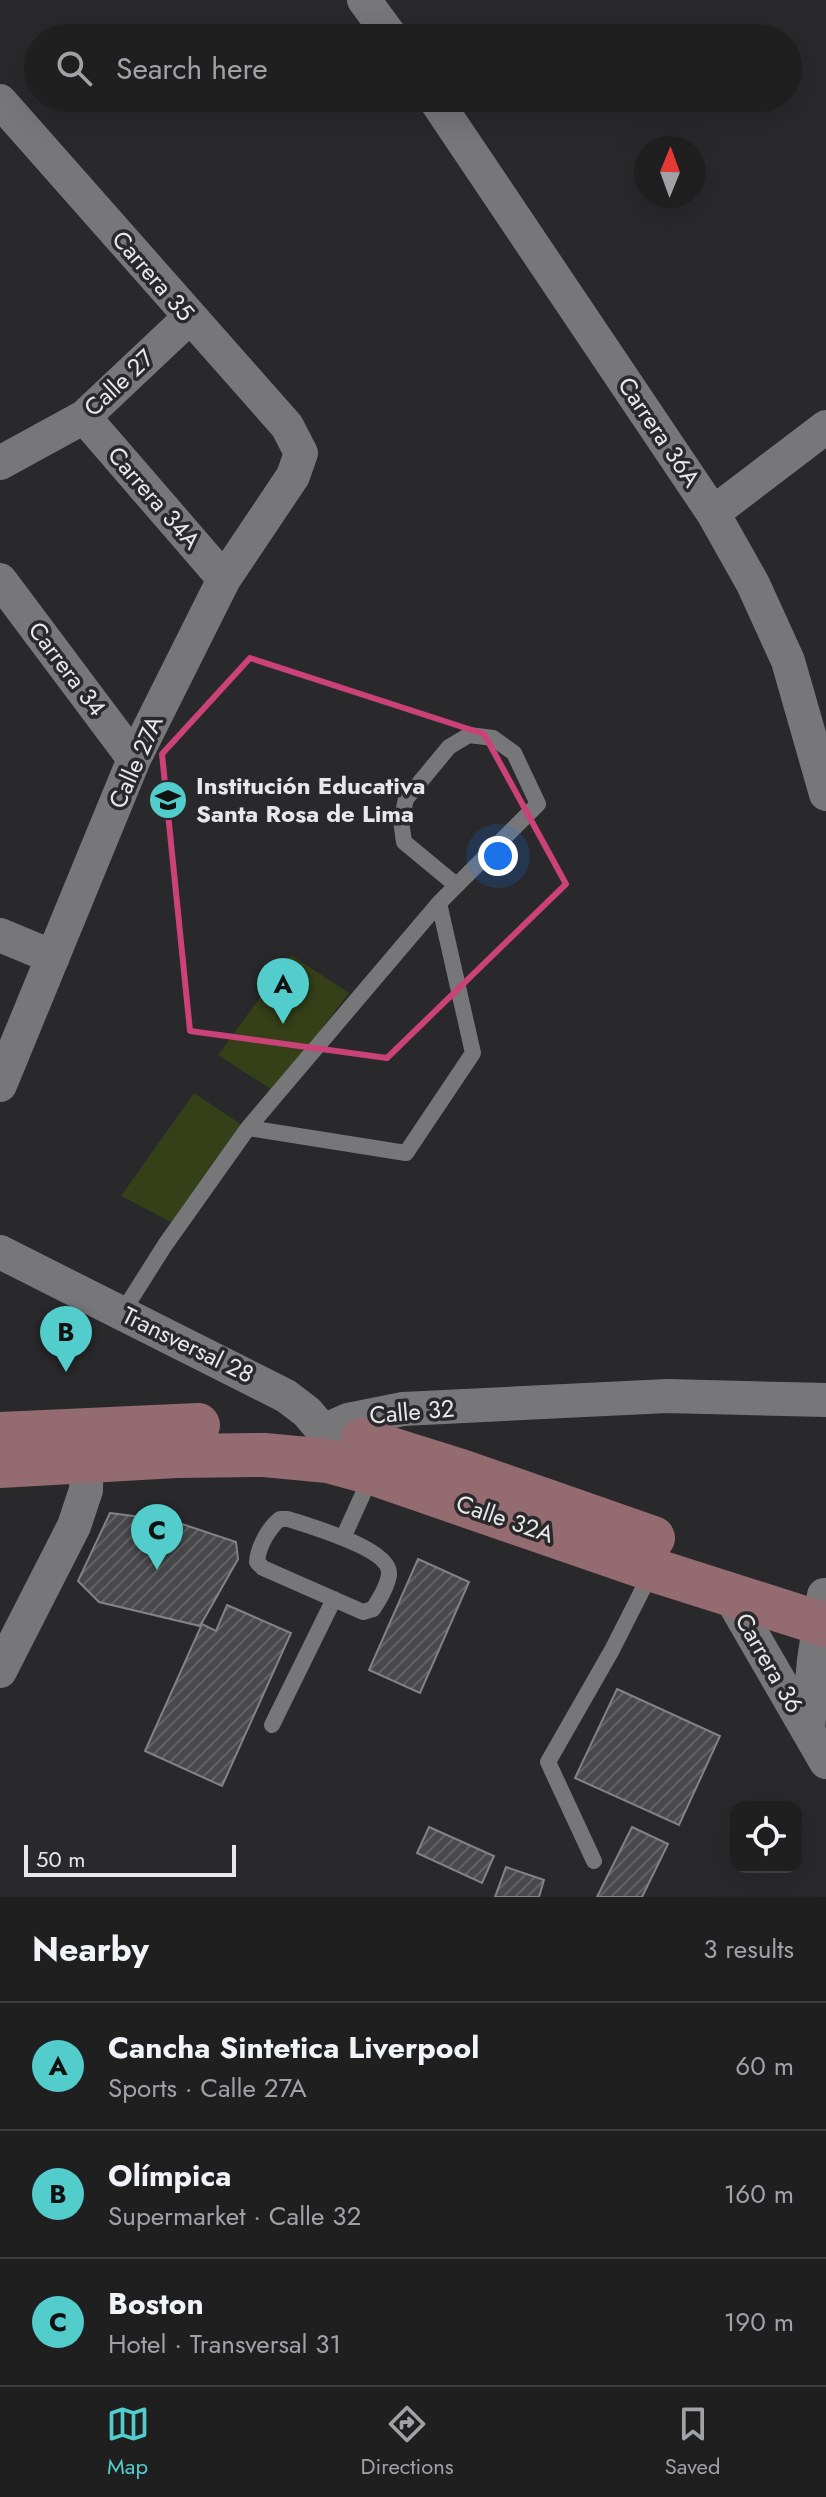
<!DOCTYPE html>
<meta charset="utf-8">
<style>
:root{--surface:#1f1f20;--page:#272729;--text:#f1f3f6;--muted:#a1a2a5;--line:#3c3d3e;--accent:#52cdcc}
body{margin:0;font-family:Jost,sans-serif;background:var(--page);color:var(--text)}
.controls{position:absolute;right:24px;bottom:24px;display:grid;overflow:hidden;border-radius:16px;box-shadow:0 8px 32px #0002}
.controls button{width:72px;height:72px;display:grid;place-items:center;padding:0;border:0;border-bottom:2px solid var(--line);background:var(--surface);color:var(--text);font:40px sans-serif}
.compass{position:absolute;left:634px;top:136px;width:72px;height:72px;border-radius:50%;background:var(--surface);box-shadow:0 8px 32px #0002;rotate:1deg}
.scale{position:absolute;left:24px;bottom:20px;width:212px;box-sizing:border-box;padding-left:8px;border:4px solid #e8e8ea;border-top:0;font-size:22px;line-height:28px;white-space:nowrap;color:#e8e8ea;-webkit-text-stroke:6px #29292b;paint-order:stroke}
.you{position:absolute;left:498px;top:856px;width:28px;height:28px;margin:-20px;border:6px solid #fff;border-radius:50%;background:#1a73e8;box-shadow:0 0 0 12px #1a73e833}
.badge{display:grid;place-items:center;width:52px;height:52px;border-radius:50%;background:var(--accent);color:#111;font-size:26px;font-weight:700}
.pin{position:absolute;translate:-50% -66px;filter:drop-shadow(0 2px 4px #0008)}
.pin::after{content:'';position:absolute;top:42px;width:28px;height:24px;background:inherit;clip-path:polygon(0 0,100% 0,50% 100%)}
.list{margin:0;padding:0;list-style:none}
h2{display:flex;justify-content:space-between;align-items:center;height:104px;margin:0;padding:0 32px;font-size:34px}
h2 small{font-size:26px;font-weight:400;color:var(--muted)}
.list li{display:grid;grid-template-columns:52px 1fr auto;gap:24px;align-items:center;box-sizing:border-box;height:128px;padding:0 32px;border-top:2px solid var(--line)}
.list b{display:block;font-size:30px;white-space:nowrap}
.list p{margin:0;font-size:26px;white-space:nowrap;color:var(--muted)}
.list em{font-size:26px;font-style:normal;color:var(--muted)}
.icon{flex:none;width:44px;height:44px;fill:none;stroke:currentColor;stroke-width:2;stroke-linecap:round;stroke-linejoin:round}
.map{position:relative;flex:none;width:826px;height:1897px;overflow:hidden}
.search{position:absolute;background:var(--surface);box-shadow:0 8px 32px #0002;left:24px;right:24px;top:24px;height:88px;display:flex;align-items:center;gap:20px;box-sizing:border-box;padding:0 28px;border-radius:44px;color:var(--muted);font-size:30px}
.sheet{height:488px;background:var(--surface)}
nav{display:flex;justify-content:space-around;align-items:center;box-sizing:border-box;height:112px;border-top:2px solid var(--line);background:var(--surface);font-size:22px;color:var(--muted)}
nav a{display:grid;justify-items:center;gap:4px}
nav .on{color:var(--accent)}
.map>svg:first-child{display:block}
.garden{fill:#353f18}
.building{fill:url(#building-hatch);stroke:#838386;stroke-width:2}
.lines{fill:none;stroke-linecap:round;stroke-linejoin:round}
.lane{stroke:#77777a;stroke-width:16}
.street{stroke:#77777a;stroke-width:34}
.secondary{stroke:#936b70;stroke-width:44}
.marked{fill:none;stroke:#ca4278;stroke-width:6;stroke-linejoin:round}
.labels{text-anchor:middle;stroke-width:7;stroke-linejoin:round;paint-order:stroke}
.street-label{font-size:24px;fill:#e8e8ea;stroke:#29292b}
.poi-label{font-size:24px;font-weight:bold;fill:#e8e8ea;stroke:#29292b;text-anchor:start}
</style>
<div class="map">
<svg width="826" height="1897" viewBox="0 0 826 1897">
<defs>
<pattern id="building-hatch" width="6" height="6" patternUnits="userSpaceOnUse" patternTransform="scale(2)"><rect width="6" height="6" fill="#49494c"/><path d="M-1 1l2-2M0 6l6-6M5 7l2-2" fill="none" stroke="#636366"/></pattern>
</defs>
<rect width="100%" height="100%" fill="#29292b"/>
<path class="garden" d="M291,955L349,993L274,1091L218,1055Z
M194,1093L245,1127L175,1224L121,1196Z"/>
<path class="building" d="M110,1513L173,1521L236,1542L238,1559L200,1626L99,1602L78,1581Z
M418,1559L469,1582L420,1693L369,1670Z
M227,1605L291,1633L222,1786L145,1751L202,1624L216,1631Z
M617,1689L720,1736L679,1825L575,1778Z
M429,1827L494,1856L482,1883L417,1853Z
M632,1827L668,1844L642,1897H597Z
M506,1867L544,1880L539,1897H495Z"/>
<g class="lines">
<path class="lane" d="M248,1128L406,1153L473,1053L439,903
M122,1313L165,1245L248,1128L439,903L538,804L514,753L493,738L469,735L449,747L406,799L401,821L404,842L456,885
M280,1519H288C309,1526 391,1549 389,1574C388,1585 379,1600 373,1609L363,1612L263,1568L257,1562C258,1548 268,1528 280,1519Z
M343,1538L372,1474
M272,1725L334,1599
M594,1861L548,1762L612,1650L652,1571"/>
<path class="street" d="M364,0L392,38
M434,98L713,513L753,584L788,661L826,794
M0,101L287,426L301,453L293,476L224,579L134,759L0,1085
M84,417L224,579
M0,463L84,417L189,318
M713,513L826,427
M0,580L134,759
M0,935L53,957
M0,1252L286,1396L307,1412L323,1431L348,1420L403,1409L667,1396L826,1400
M730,1596L826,1762
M0,1671L74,1526L86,1490L87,1439
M808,1730L814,1660L824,1595"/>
<path class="secondary" d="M0,1434L198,1425
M362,1440L461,1471L653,1538
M0,1466L176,1456L264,1455L328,1461L372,1473L653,1570L826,1625"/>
</g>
<path class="marked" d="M250,658L484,734L566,884L387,1058L190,1031L162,754Z"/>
<defs>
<g id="school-disc" transform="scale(2)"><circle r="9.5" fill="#52cdcc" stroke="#29292b"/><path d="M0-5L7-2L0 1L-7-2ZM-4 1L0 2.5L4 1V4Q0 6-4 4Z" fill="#111"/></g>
</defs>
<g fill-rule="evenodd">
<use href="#school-disc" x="168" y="800"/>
</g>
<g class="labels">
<g class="street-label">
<text transform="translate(153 276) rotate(49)" y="8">Carrera 35</text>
<text transform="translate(119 383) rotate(-43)" y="8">Calle 27</text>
<text transform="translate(659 432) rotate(56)" y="8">Carrera 36A</text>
<text transform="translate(154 498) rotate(49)" y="8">Carrera 34A</text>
<text transform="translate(67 669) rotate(53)" y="8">Carrera 34</text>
<text transform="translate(136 762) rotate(-66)" y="8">Calle 27A</text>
<text transform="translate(188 1345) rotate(26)" y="8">Transversal 28</text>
<text transform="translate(412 1412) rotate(-5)" y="8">Calle 32</text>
<text transform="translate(505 1519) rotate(19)" y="8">Calle 32A</text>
<text transform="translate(769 1663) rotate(60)" y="8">Carrera 36</text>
</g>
<g class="poi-label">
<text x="196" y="794">Institución Educativa<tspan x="196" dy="28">Santa Rosa de Lima</tspan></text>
</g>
</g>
</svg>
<div class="controls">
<button><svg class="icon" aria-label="locate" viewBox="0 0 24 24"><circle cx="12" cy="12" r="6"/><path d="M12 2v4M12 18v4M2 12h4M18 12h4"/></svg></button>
</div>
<svg class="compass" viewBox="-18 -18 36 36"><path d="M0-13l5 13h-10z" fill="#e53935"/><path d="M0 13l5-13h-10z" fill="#a1a2a5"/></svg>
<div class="scale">50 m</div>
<div class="you"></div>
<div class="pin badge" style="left:283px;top:1024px">A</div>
<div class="pin badge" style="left:66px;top:1372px">B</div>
<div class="pin badge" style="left:157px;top:1570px">C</div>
<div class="search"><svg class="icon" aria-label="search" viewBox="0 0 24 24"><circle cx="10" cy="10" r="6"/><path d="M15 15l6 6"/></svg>Search here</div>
</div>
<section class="sheet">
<h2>Nearby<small>3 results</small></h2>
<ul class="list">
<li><span class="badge">A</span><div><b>Cancha Sintetica Liverpool</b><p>Sports · Calle 27A</p></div><em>60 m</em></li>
<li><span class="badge">B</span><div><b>Olímpica</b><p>Supermarket · Calle 32</p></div><em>160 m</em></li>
<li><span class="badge">C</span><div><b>Boston</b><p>Hotel · Transversal 31</p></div><em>190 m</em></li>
</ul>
</section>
<nav>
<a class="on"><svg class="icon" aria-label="map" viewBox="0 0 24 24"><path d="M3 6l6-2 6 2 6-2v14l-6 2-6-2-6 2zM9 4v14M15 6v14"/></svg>Map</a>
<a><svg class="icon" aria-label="directions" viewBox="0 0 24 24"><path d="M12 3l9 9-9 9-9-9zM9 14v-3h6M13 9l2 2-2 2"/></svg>Directions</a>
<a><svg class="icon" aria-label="saved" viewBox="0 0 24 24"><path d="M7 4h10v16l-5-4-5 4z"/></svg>Saved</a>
</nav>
